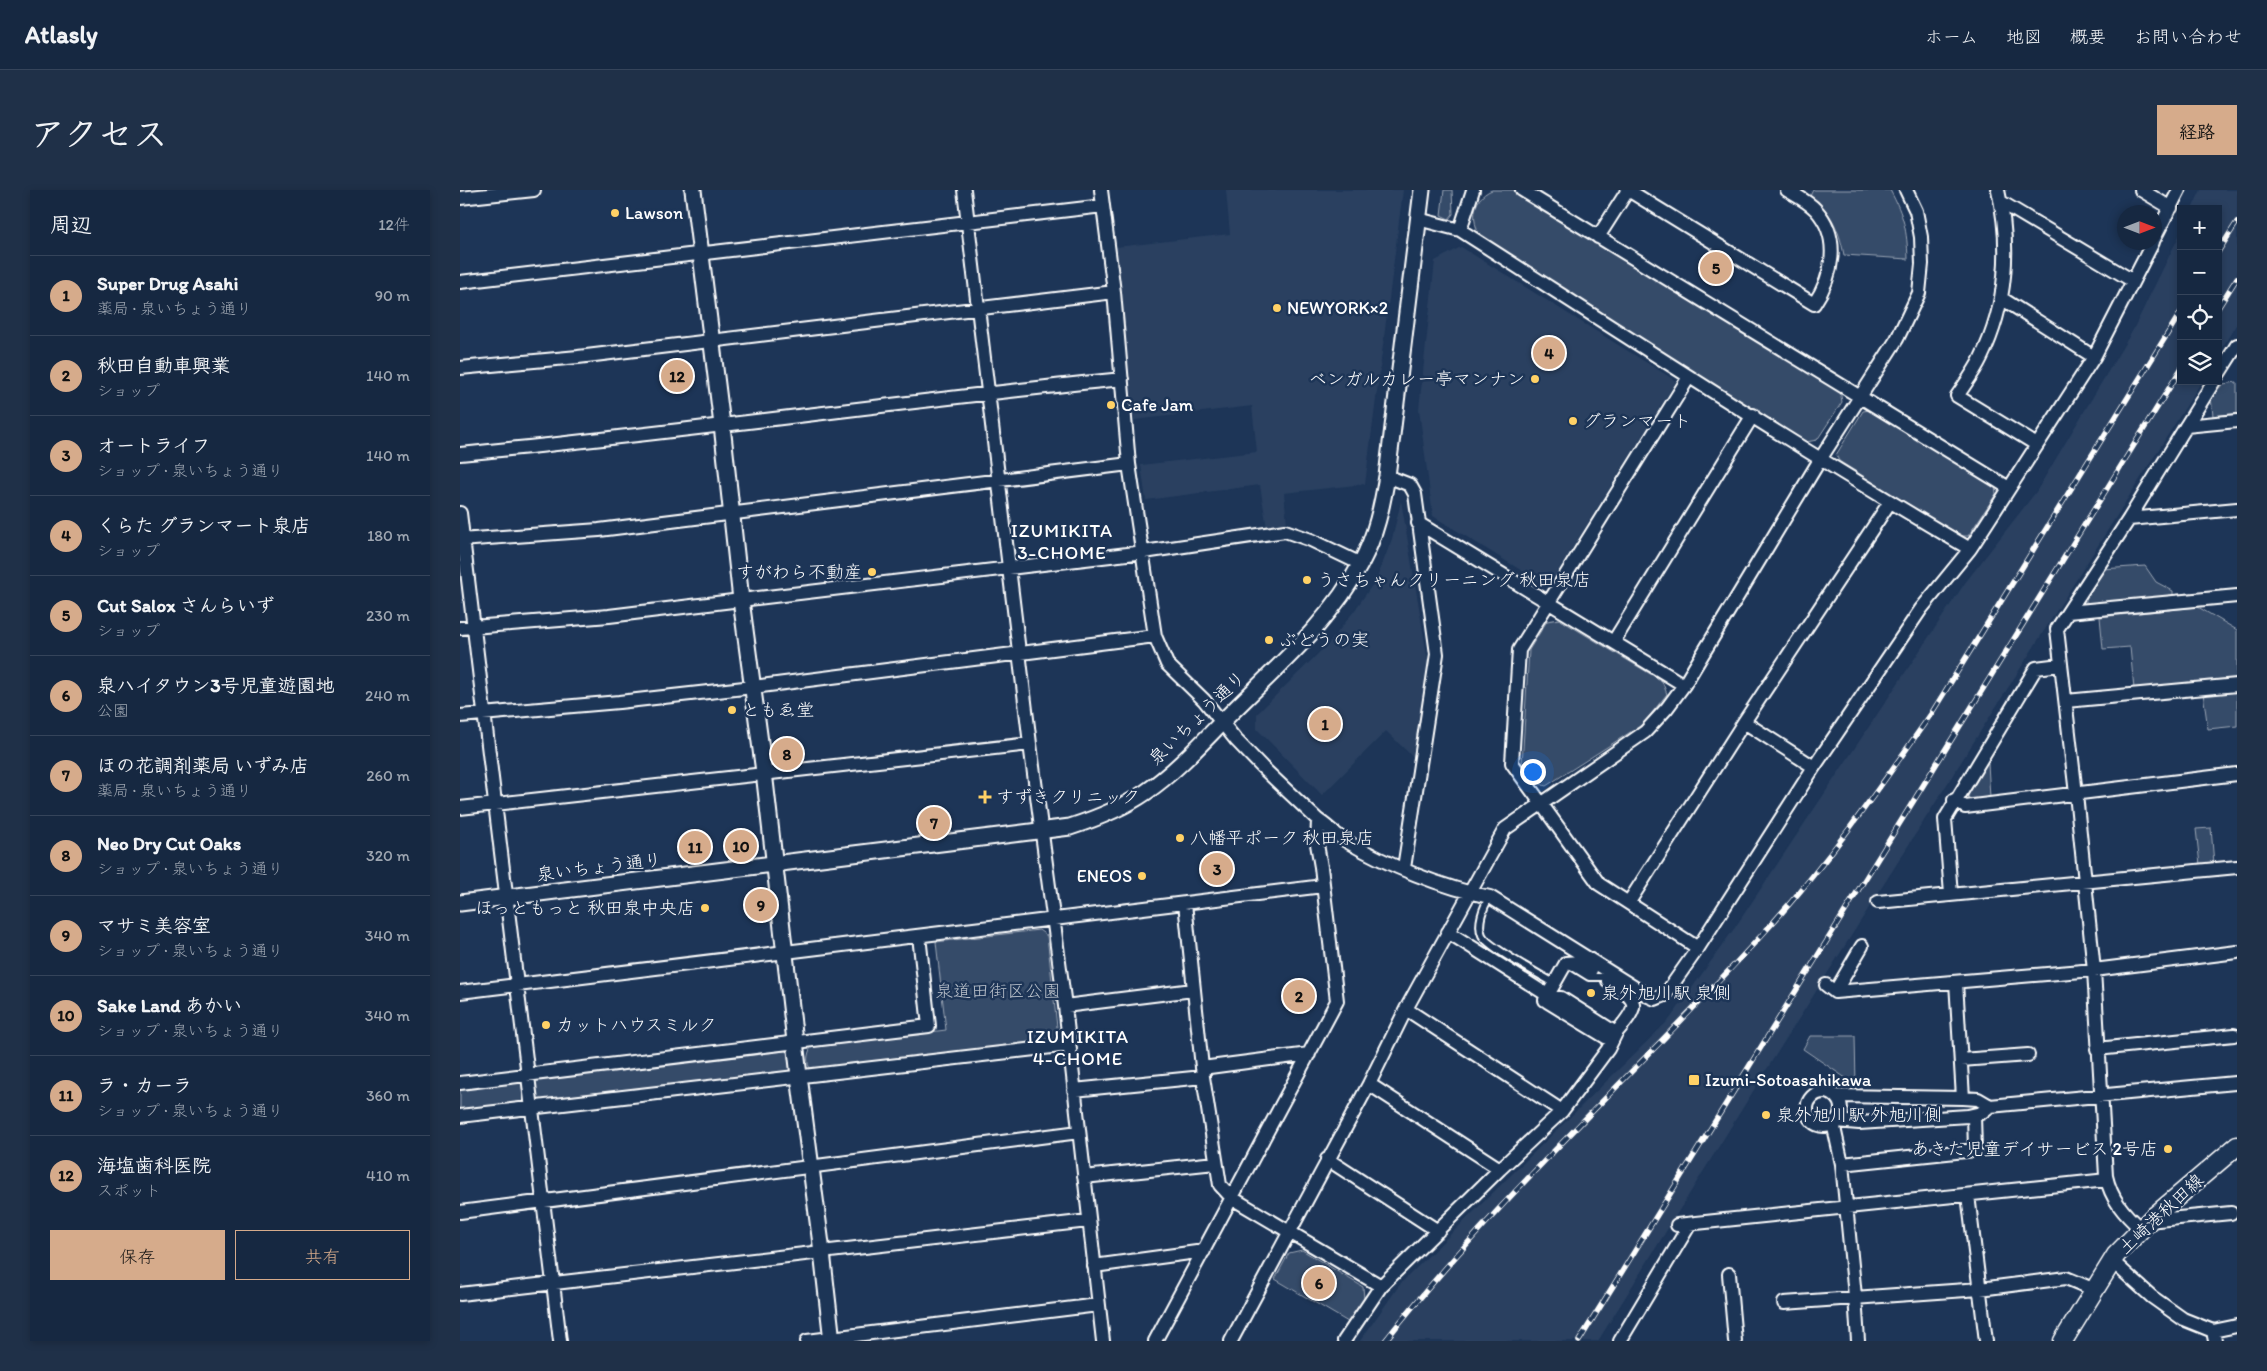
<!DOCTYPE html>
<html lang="ja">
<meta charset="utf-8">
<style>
:root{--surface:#162841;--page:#1f3048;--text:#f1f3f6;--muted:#9ea6b1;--line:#35445a;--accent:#d6ab8b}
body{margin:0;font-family:Itim,"Klee One",sans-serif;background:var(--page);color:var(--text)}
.controls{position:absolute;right:15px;top:15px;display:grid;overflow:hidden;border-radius:0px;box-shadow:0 2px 8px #0003}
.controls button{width:45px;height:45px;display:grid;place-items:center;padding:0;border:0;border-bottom:1px solid var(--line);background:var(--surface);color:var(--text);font:25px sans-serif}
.compass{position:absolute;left:1657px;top:15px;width:45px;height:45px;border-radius:50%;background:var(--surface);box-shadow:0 2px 8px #0003;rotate:90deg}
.you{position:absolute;left:1072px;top:581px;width:18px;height:18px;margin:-12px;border:4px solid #fff;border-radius:50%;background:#1a73e8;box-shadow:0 0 0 8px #1a73e833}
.badge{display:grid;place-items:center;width:32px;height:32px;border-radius:50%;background:var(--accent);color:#111;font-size:16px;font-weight:700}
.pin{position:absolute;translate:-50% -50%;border:2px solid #fff;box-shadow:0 1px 5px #0006}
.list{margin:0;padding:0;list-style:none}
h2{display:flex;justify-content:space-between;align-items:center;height:65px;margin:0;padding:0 20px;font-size:21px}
h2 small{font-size:16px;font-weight:400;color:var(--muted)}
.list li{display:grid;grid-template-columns:32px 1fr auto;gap:15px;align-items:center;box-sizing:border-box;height:80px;padding:0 20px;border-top:1px solid var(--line)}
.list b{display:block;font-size:19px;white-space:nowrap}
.list p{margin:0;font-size:16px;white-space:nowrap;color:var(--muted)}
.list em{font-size:16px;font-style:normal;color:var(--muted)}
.actions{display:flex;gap:10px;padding:15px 20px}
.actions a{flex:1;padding:11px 0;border:1px solid var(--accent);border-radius:0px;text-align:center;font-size:18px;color:var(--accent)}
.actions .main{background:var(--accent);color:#111}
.icon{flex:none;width:28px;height:28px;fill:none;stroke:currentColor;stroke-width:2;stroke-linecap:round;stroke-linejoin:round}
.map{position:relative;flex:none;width:1777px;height:1151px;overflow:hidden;border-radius:0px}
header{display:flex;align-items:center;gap:30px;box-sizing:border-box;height:70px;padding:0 25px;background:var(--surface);border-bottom:1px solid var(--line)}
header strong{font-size:24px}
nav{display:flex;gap:28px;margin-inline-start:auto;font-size:18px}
.intro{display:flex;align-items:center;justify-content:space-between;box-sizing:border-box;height:120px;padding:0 30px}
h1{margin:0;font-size:35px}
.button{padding:12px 22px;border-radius:0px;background:var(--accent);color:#111;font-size:18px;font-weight:700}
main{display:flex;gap:30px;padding:0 30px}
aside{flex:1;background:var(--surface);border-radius:0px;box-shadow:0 2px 8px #0003}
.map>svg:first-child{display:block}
.built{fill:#2a4161}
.green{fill:#364b69;stroke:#9aa5b4}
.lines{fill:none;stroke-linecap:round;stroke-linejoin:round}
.service-casing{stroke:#fff;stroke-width:10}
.minor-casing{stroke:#fff;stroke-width:16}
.tertiary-casing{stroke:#fff;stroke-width:19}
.secondary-casing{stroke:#fff;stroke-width:21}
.service{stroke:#1d3557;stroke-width:6}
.minor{stroke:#1d3557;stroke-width:12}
.tertiary{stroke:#1d3557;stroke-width:15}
.secondary{stroke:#1d3557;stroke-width:18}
.rail-casing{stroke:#fff;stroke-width:5.5}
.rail{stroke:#1d3557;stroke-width:4;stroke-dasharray:11;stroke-linecap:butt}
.poi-dot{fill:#ffd166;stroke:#1d3557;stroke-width:2}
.labels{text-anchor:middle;stroke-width:5;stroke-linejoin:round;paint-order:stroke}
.poi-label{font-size:18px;fill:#fff;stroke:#1d3557;text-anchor:start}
.street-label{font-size:18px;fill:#fff;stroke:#1d3557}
.park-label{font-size:18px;fill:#b9c0ca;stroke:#1d3557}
.neighbourhood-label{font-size:19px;letter-spacing:1px;fill:#fff;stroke:#1d3557}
</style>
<header>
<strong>Atlasly</strong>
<nav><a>ホーム</a><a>地図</a><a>概要</a><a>お問い合わせ</a></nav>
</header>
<div class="intro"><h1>アクセス</h1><a class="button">経路</a></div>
<main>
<aside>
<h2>周辺<small>12件</small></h2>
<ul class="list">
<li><span class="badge">1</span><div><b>Super Drug Asahi</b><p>薬局 · 泉いちょう通り</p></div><em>90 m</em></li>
<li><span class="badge">2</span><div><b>秋田自動車興業</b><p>ショップ</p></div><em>140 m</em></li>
<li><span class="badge">3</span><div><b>オートライフ</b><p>ショップ · 泉いちょう通り</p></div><em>140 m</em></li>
<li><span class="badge">4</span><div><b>くらた グランマート泉店</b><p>ショップ</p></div><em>180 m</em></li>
<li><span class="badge">5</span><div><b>Cut Salox さんらいず</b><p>ショップ</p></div><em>230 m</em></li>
<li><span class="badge">6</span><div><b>泉ハイタウン3号児童遊園地</b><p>公園</p></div><em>240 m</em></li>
<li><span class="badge">7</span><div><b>ほの花調剤薬局 いずみ店</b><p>薬局 · 泉いちょう通り</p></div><em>260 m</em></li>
<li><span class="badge">8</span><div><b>Neo Dry Cut Oaks</b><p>ショップ · 泉いちょう通り</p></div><em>320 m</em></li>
<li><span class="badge">9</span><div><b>マサミ美容室</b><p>ショップ · 泉いちょう通り</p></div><em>340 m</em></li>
<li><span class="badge">10</span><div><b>Sake Land あかい</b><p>ショップ · 泉いちょう通り</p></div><em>340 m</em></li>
<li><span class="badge">11</span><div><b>ラ・カーラ</b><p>ショップ · 泉いちょう通り</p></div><em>360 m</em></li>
<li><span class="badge">12</span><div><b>海塩歯科医院</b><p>スポット</p></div><em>410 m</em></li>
</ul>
<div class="actions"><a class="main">保存</a><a>共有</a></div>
</aside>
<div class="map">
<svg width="1777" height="1151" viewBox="0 0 1777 1151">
<rect width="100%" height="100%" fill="#1d3557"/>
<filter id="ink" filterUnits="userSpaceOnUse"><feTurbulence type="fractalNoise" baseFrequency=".02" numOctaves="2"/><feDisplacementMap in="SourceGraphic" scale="10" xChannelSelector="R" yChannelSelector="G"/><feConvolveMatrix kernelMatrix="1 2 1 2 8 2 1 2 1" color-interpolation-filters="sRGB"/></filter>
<g filter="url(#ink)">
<path class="built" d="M766,0H943L905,294L824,303L827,335L807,338L800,295L686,310L681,275L797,262L792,216L674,230L656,57L770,44Z
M1741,0H1777V133L1758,165V19H1732Z
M1721,42V191H1742L1305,882L1138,1151H900L941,1093L1210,829L1276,736L1505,393L1576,302L1673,140Z
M1001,57L1216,191L1088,397L973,326L959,219L975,71Z
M941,311L968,471L954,568L926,541L862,605L797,539V524L870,452L895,420L917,388L932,349Z"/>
<path class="green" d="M984,0H992L993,24L989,29L981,25Z
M1032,0H1057L1380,200L1382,212L1357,250L1346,252L1023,51C1011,34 1010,9 1032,0Z
M1353,0H1430C1444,26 1447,40 1448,69L1384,65C1379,39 1371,21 1350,6Z
M1777,192V224L1753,226L1751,207L1763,194Z
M1410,220L1535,296L1536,304L1508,346H1500L1379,271L1376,265L1403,221Z
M1685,376L1696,392L1713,401V406L1626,415V406L1643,379Z
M1738,417L1777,440V489L1674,499L1670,457L1643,459L1640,427Z
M1099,429L1202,491L1207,504L1183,534L1086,596L1073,592L1062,574L1069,460L1087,431Z
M1777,500V536L1748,539L1743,503Z
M1525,570L1528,573L1530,608L1510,610L1506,602Z
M1751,638L1754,674L1740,675L1736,639Z
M579,740L587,746L598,846L592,852L351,880C346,873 347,865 351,857L486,840L476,752Z
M1350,846H1395L1396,895L1343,859Z
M325,861L330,864L331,878L328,882L0,921V899Z
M842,1060L903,1097L904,1109L888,1132L815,1089L829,1063Z"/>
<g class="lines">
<g class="service-casing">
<path id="service" d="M1030,707C1023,717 1017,734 1022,745C1027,757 1081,785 1094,793
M1108,774L1129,787H1143"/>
</g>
<g class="minor-casing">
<path id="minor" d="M504,0L570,554L605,816L643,1151
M641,0L654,102L669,274L695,446L707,474L744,510L776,550L802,577L858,630L857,654L861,677L877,811L695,1151
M1062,0L1549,298
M1168,0L1354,114C1373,86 1381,48 1356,20C1349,12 1337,6 1327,0
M1538,0C1551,56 1547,115 1521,168C1515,181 1505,194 1497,206L1577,255
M1681,0L1711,18
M0,8L74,0
M1541,12L1673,91
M958,29L1000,40C1169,148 1337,258 1510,359
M1000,40L1013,0
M1138,47L1168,0
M1694,49L1719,0
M0,92L643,16
M1541,108L1634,167
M0,178L118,167L654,102
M1758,185L1777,155
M1229,187L1059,460L1052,573L1139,694L1238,758
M1726,236L1777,231
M0,264C221,243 441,211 662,189
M927,286L950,295L955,304L977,464L944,678
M0,323L100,1151
M1669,329L1777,319
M958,333L1224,495
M0,350L139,340L669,274
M1608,422L1777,406
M0,438L149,426L281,410L684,362L825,341L851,350L901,374
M1154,451L1293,225
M1606,511L1777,495
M0,526L159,512L293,497L695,446
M1284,532L1354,577
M1494,610L1505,617L1777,584
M0,618L570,554
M858,630C867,636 876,645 886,651C927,675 983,698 1030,707L1188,806L1195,809L1205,805L1238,758L1354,577L1461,419L1510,359L1634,167L1693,52
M1491,704L1485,629L1576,478L1600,475
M1169,712L1284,532L1430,312
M1418,712L1777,677
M725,713L743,887L760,995L772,1008L921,1096
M988,742L1100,813
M1148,791C1179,812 1181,813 1156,843L1148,844
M1496,792L1503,908
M1366,795L1375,802L1634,780L1777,762
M0,802L863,696
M1375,802L1402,756
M1085,810L1106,773L1119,772L1131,780
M1088,812L1152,851
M605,816L733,800
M946,819L1102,921
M1637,859L1774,845
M1501,870L1568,865
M742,878L849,864
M0,893L469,836L459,746
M909,894L1040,979
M614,900L743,887
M1347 919a17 17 0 1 1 34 0a17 17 0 1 1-34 0Z
M1376,906L1503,908L1518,909L1530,916
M0,926L609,855
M1376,931L1399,933L1508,926L1521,923L1530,916L1775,893
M1373,933L1382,974L1395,1106L1398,1151
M867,969L978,1041
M1382,974L1515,960L1514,925
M624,987L755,973
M1508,1005L1526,1151
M0,1022L619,942
M1688,1031L1771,1023
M1217,1035L1647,990
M1681,1039C1664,1024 1651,1009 1646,986L1634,780L1616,604L1597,439L1669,329L1754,191
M1652,1071L1692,1107L1723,1129L1753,1141
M634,1076L744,1061
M1269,1084L1275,1151
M0,1104L628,1031
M1324,1113L1520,1099L1606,1088L1635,1100
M347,1151L638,1115
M771,1151L909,894L946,819L1045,639L1185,542L1207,518L1224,495L1361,268L1437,149L1459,103L1462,74L1461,47L1456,21L1446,0
M884,1151L921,1096L1040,979L1102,921L1148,859L1156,843L1101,808H1093
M1160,1151L1230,1034
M1755,1151L1753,1141L1777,1136"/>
</g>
<g class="tertiary-casing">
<path id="tertiary" d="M233,0L262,235L281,410L304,582L339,886L362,1062L372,1151
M0,713L610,637C638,628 663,618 686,602C718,580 745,549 772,522C818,476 871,431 901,373C916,345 922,316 927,286L962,0"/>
</g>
<g class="secondary-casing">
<path id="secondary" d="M1603,1151L1656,1065L1691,1029L1777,956"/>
</g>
<use href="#service" class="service"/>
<use href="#minor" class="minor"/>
<use href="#tertiary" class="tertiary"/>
<use href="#secondary" class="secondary"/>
<g class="rail-casing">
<path id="rail" d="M1758,62L1777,32
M1758,118L1777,88
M925,1151C1042,1002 1183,877 1309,737C1369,671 1420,597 1471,524L1721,122
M1119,1151L1721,179"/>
</g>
<use href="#rail" class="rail"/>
</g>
</g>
<g class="poi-dot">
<circle cx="155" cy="23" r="5"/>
<circle cx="817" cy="118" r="5"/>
<circle cx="1075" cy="189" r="5"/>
<circle cx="651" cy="215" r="5"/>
<circle cx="1113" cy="231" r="5"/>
<circle cx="412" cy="382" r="5"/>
<circle cx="847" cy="390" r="5"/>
<circle cx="809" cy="450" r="5"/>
<circle cx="272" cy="520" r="5"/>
<path d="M522.5 599.5h5v5h5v5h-5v5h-5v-5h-5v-5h5z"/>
<circle cx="720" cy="648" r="5"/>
<circle cx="682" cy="686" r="5"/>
<circle cx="245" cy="718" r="5"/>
<circle cx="1131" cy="803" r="5"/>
<circle cx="86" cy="835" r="5"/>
<rect x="1228" y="884" width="12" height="12" rx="2.5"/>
<circle cx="1306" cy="925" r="5"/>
<circle cx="1708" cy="959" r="5"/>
</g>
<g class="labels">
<g class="poi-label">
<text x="165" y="29">Lawson</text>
<text x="827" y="124">NEWYORK×2</text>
<text x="1065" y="195" text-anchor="end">ベンガルカレー亭マンナン</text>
<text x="661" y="221">Cafe Jam</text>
<text x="1123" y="237">グランマート</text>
<text x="402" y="388" text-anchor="end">すがわら不動産</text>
<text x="857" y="396">うさちゃんクリーニング 秋田泉店</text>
<text x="819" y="456">ぶどうの実</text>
<text x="282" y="526">ともゑ堂</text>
<text x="536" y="613">すずきクリニック</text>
<text x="730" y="654">八幡平ポーク 秋田泉店</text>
<text x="672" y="692" text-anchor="end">ENEOS</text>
<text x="235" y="724" text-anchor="end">ほっともっと 秋田泉中央店</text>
<text x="1141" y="809">泉外旭川駅 泉側</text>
<text x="96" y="841">カットハウスミルク</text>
<text x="1245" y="896">Izumi-Sotoasahikawa</text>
<text x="1316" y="931">泉外旭川駅 外旭川側</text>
<text x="1698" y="965" text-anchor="end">あきた児童デイサービス 2号店</text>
</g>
<g class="street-label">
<text transform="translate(737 528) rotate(-44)" y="6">泉いちょう通り</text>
<text transform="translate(139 677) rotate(-7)" y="6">泉いちょう通り</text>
<text transform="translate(1701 1024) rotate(-43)" y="6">土崎港秋田線</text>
</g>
<g class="park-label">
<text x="538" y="807">泉道田街区公園</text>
</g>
<g class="neighbourhood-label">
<text x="602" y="347">IZUMIKITA<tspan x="602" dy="22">3-CHOME</tspan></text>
<text x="618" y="853">IZUMIKITA<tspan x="618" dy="22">4-CHOME</tspan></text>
</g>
</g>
</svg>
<div class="controls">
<button>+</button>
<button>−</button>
<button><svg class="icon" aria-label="locate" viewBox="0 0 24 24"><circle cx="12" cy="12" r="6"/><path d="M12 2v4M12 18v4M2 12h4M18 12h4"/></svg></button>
<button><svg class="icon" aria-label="layers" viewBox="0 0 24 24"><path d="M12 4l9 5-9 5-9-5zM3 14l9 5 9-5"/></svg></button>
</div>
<svg class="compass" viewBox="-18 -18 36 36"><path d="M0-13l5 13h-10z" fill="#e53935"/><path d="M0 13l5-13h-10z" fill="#9ea6b1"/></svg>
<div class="you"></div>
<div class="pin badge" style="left:865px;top:534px">1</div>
<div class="pin badge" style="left:839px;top:806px">2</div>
<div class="pin badge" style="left:757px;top:679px">3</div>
<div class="pin badge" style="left:1089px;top:163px">4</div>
<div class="pin badge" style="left:1256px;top:78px">5</div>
<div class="pin badge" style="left:859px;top:1093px">6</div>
<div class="pin badge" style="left:474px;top:633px">7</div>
<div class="pin badge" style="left:327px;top:564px">8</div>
<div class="pin badge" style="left:301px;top:715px">9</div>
<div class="pin badge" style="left:281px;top:656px">10</div>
<div class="pin badge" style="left:235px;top:657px">11</div>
<div class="pin badge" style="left:217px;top:186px">12</div>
</div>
</main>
